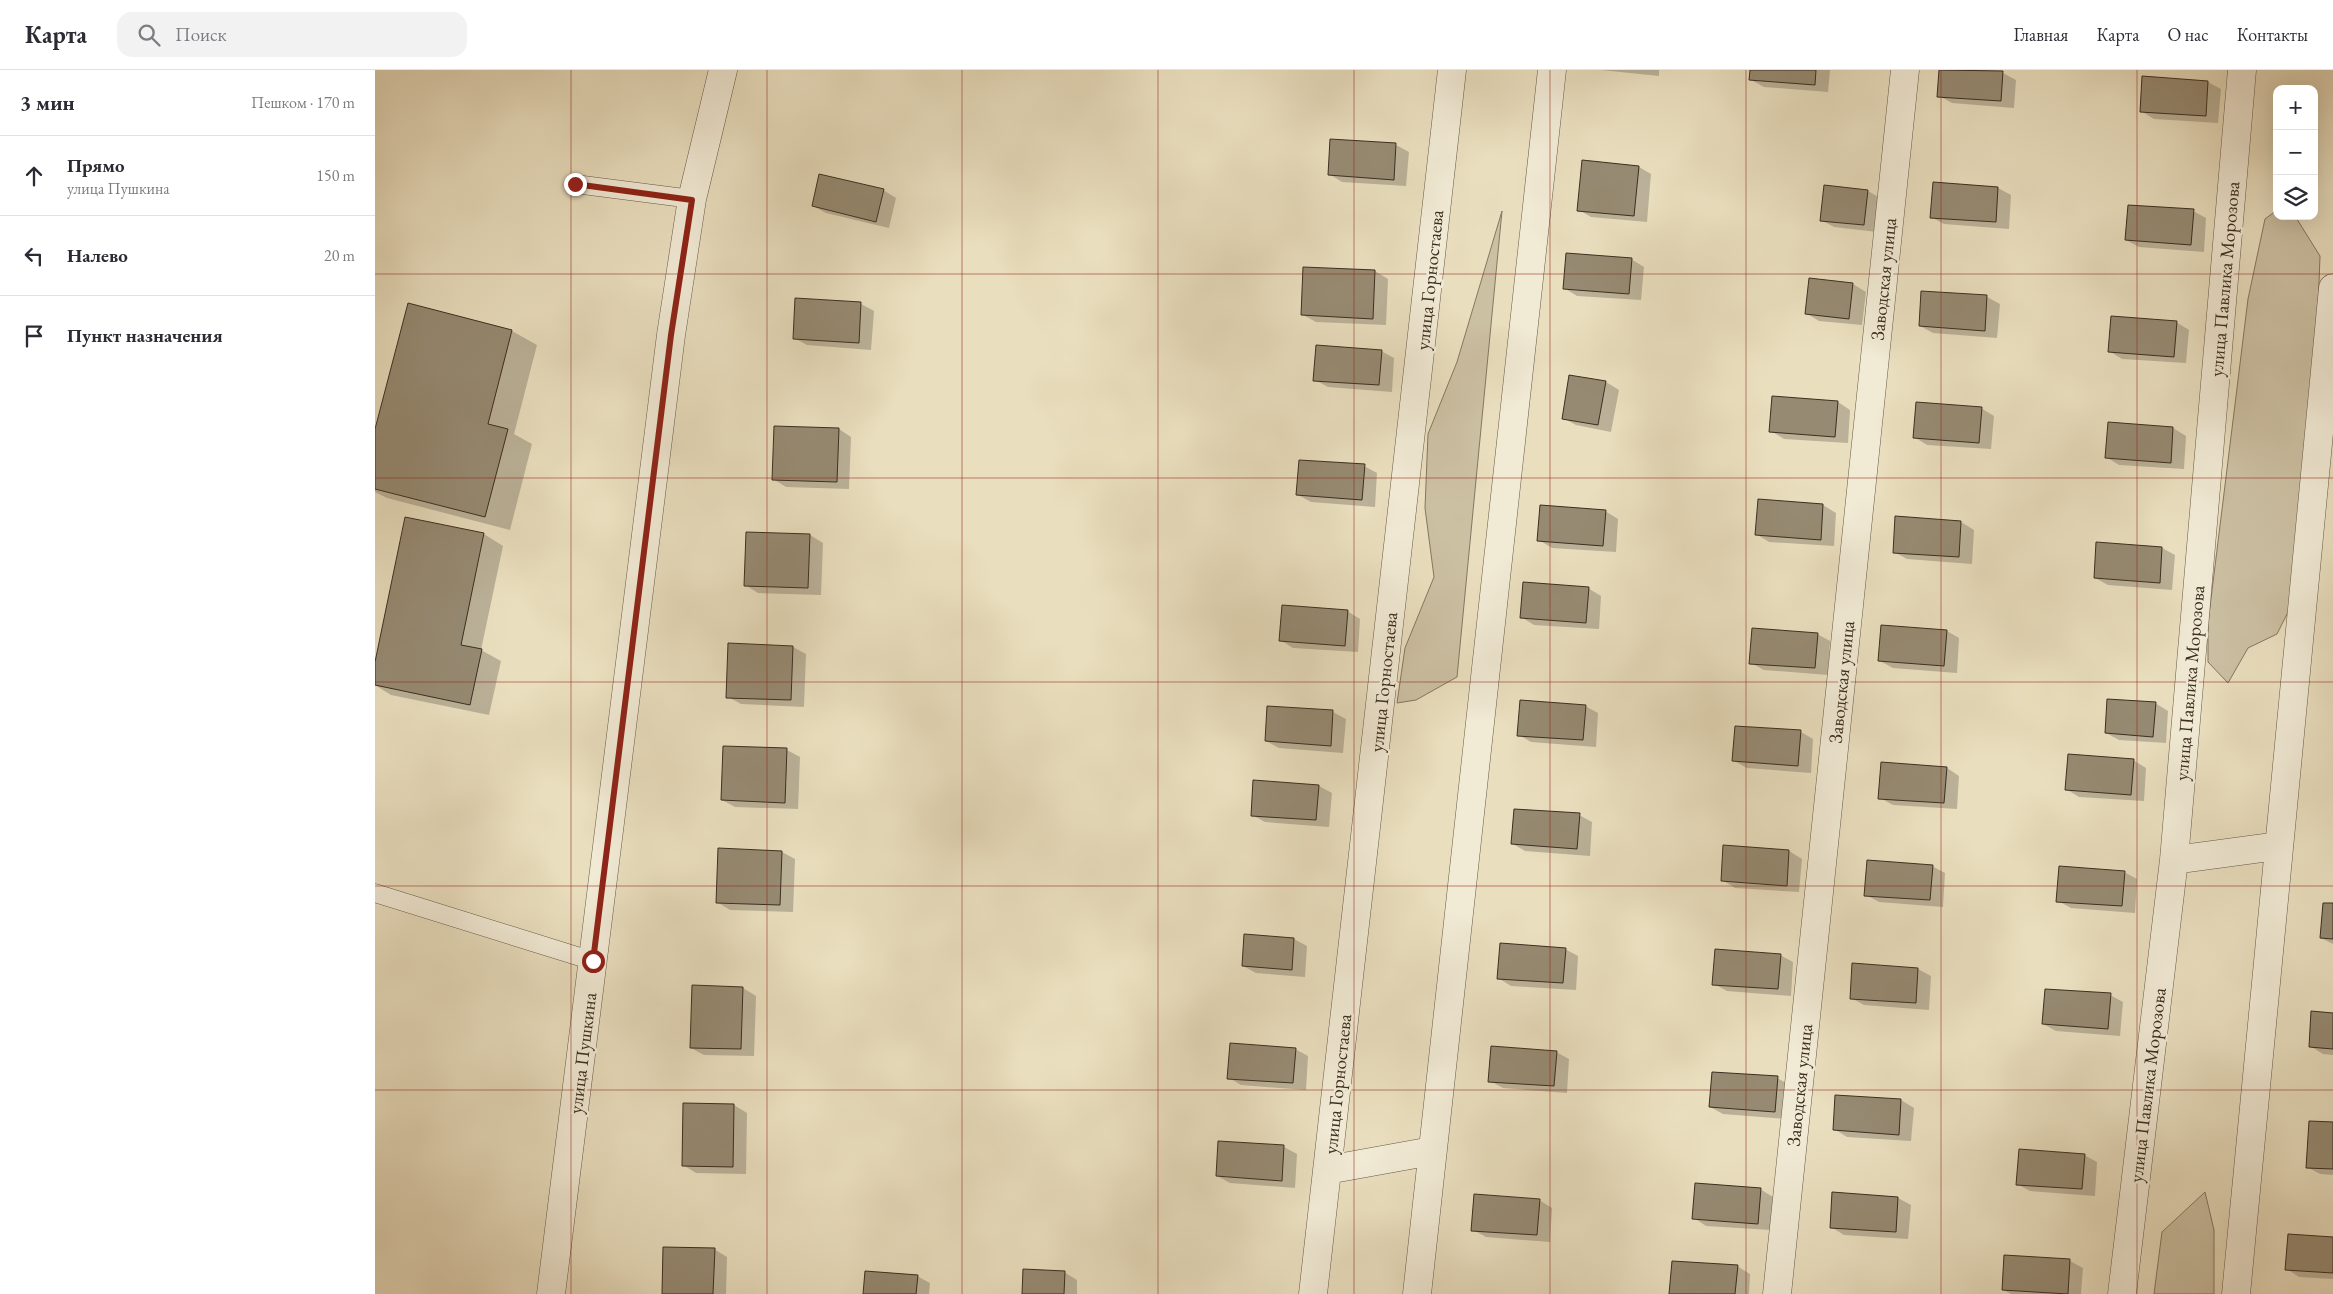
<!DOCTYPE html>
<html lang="ru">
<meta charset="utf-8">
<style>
:root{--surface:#fff;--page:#f2f2f3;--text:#2b2b33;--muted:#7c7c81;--line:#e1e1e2}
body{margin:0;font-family:"EB Garamond",serif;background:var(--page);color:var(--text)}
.controls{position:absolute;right:15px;top:15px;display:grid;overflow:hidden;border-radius:10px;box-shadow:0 5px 20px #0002}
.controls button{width:45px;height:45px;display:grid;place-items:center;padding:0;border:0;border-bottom:1px solid var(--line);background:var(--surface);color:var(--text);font:25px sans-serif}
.stop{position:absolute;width:15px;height:15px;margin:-11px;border:4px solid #8f2418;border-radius:50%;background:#fff}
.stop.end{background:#8f2418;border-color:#fff;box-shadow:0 1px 5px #0008}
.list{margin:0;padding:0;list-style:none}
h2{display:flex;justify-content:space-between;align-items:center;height:65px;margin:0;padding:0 20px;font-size:21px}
h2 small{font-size:16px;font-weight:400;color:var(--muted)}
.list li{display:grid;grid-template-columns:32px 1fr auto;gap:15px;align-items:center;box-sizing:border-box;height:80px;padding:0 20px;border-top:1px solid var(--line)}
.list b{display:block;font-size:19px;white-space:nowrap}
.list p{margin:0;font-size:16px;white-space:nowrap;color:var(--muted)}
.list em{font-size:16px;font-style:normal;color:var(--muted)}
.icon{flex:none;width:28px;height:28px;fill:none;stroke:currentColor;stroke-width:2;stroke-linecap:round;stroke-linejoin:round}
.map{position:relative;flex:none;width:1958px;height:1224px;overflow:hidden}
header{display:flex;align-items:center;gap:30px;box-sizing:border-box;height:70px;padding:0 25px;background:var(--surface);border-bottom:1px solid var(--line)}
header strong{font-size:24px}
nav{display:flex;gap:28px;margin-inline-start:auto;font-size:18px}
.search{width:350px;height:45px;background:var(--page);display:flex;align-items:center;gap:12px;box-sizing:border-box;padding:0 18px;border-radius:15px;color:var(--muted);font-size:19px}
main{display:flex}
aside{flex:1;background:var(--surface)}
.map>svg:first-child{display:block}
.green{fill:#ccc0a3;stroke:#847762}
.shadow{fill:#0003}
.building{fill:#968a72;stroke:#3c2e20}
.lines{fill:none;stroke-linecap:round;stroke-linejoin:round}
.service-casing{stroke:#675a48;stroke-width:19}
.minor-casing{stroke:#675a48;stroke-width:29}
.service{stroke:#f1ead5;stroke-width:18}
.minor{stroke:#f1ead5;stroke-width:28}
.route{stroke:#8f2418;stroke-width:6}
.grid{fill:none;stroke:#8f2418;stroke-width:1;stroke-opacity:0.55}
.labels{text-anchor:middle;stroke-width:5;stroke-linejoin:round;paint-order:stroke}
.street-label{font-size:19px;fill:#3c2e20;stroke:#f1ead5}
</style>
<header>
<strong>Карта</strong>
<div class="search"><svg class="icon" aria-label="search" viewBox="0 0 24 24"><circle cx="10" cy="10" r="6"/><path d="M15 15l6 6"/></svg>Поиск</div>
<nav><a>Главная</a><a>Карта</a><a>О нас</a><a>Контакты</a></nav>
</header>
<main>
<aside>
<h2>3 мин<small>Пешком · 170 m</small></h2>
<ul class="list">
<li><svg class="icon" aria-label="ahead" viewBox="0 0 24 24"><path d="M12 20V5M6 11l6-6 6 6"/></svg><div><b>Прямо</b><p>улица Пушкина</p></div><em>150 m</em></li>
<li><svg class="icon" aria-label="left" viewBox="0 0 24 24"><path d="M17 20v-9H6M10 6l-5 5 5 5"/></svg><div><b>Налево</b></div><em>20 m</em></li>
<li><svg class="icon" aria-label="arrive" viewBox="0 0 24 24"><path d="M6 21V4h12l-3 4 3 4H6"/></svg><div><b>Пункт назначения</b></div></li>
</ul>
</aside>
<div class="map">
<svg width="1958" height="1224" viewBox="0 0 1958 1224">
<rect width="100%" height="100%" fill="#e9debe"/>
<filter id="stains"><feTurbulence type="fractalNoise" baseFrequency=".004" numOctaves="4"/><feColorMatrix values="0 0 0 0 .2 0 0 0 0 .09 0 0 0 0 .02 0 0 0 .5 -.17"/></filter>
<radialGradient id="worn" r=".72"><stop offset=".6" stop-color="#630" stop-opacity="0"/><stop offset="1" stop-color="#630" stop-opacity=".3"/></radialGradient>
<path class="green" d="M1902,140V146H1920L1945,186L1942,266L1919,530L1902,564L1873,578L1853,613L1833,592V553L1873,229L1890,149Z
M1127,141L1082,607L1041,630L1022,633L1030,578L1059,507L1050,438L1053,364L1082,292Z
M1830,1122L1839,1160V1224H1779L1787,1162Z"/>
<path class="shadow" d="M1226,0H1284V6Z
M1376,0H1455L1453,22L1389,17L1376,10Z
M1566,0H1612V2L1628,3L1641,10L1639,38L1577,33L1564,26Z
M1833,12L1846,19L1843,53L1779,49L1766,41Z
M1021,75L1034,82L1031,116L967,112L954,104Z
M1264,97L1276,104L1272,152L1216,147L1204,140Z
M1559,113L1623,118L1636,125L1634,159L1569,154L1556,147Z
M508,120L521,128L514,158L451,143L438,136Z
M1493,121L1505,128L1502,162L1459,157L1446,150Z
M1818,141L1831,148L1829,182L1764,177L1751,170Z
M1256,189L1269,197L1266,230L1202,226L1189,218Z
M930,198L1000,201L1013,209L1011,255L941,252L928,245Z
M1478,214L1491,222L1487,255L1444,251L1431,243Z
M1612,227L1625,234L1622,268L1558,263L1545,256Z
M422,229L486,234L499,241L496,280L432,275L419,268Z
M1801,252L1814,260L1811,293L1747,289L1734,281Z
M137,261L162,275L139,364L157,374L135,460L12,428L0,422V364Z
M1006,281L1019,288L1017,322L953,317L940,310Z
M1231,312L1244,320L1236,362L1201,355L1188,348Z
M1463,332L1475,340L1473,373L1409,369L1396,361Z
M1606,338L1619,346L1616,379L1552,375L1539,367Z
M1734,354L1798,358L1811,366L1809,399L1744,395L1731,387Z
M464,359L476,367L474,419L411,417L398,409Z
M989,396L1002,403L1000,437L936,432L923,425Z
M1384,431L1448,435L1461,443L1459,476L1394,472L1381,464Z
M1230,441L1243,449L1241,482L1177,478L1164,470Z
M31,448L109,464L128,476L106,580L126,591L114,645L16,625L0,615V598Z
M1522,448L1586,452L1599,460L1597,494L1532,489L1519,482Z
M435,465L448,473L446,525L383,523L370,515Z
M1787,478L1800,485L1797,520L1733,515L1720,508Z
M1213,518L1226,526L1224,559L1159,555L1146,547Z
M972,541L985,549L983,582L918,578L905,570Z
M1572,561L1584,568L1582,603L1518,598L1505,591Z
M1442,564L1455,571L1453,605L1389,600L1376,593Z
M418,577L431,584L429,637L366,634L353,627Z
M1780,633L1793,641L1791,673L1744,670L1731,663Z
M1210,636L1223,643L1221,677L1156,672L1144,665Z
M958,642L971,649L968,683L904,678L891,671Z
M1426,662L1438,669L1436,703L1372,698L1359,691Z
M412,680L425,687L423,739L360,737L347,730Z
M1758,690L1771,698L1769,731L1704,727L1691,719Z
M1572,698L1584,706L1582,739L1518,735L1505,728Z
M944,716L957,723L954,757L890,752L877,745Z
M1204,745L1217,752L1215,786L1150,781L1138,774Z
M1414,781L1427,789L1424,822L1360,818L1347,810Z
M407,782L420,789L418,842L355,840L342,832Z
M1557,796L1570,803L1568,837L1504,832L1491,825Z
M1749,802L1762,809L1760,843L1696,838L1683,831Z
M1958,835V874L1946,868Z
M919,869L932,876L930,907L881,903L868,896Z
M1190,879L1203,886L1201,920L1136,916L1123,908Z
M1405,885L1418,892L1416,926L1352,921L1339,914Z
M1479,894L1543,899L1556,906L1554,940L1489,935L1476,928Z
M368,918L381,926L379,986L329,985L316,978Z
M1735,925L1748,932L1745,966L1681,961L1668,954Z
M1958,944V985L1948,984L1935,976Z
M920,979L933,986L931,1020L866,1015L854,1008Z
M1181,982L1194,989L1192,1023L1128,1018L1115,1011Z
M1402,1008L1415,1015L1413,1049L1348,1044L1335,1037Z
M1526,1030L1539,1038L1536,1071L1472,1067L1459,1059Z
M309,1034L359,1035L372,1043L371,1104L321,1103L308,1095Z
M1958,1054V1105L1945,1104L1932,1097Z
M845,1072L909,1077L922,1084L920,1118L855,1113L842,1106Z
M1709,1085L1722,1092L1720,1126L1655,1121L1642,1114Z
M1385,1119L1398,1127L1396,1160L1331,1156L1319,1148Z
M1523,1128L1536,1135L1533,1169L1469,1165L1456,1157Z
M1164,1130L1177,1138L1175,1172L1111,1167L1098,1160Z
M1958,1169V1209L1924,1207L1912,1199Z
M339,1179L352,1187L351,1224H288Z
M1631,1186L1695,1191L1708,1198L1706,1224H1636L1628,1220Z
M1362,1196L1375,1204L1374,1224H1296Z
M689,1202L702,1210V1224H648Z
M542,1206L555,1213L554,1224H489Z"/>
<path class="building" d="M1375,0H1441L1440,15L1374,10Z
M1564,0L1628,1L1626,31L1562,27Z
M1767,6L1833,11L1831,46L1765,42Z
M955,69L1021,73L1019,110L953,105Z
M1207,90L1264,96L1259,146L1202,141Z
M444,104L509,119L501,152L437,136Z
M1558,112L1623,117L1621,152L1555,148Z
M1449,115L1493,120L1489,155L1445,151Z
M1753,135L1819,139L1816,175L1750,170Z
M1191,183L1257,188L1254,224L1188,219Z
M928,197L1000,200L998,249L926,245Z
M1434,208L1478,213L1474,249L1430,244Z
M1546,221L1612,225L1610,261L1544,256Z
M420,228L486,232L484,273L418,269Z
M33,233L137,260L113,354L133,359L110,447L0,419V359Z
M1736,246L1802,251L1799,287L1733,282Z
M941,275L1007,280L1004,315L938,311Z
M1194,305L1231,311L1223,355L1187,349Z
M1397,326L1463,331L1460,367L1394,362Z
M1541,332L1607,337L1604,373L1538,368Z
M1733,352L1798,357L1796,393L1730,388Z
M399,356L464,358L462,412L397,410Z
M924,390L990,394L987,430L921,425Z
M1383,429L1448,434L1446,470L1380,465Z
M1165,435L1231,440L1228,476L1162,471Z
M1520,446L1586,451L1584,487L1518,483Z
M30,447L109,463L86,575L107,579L95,635L0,615V592Z
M371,462L435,464L433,518L369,516Z
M1721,472L1787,477L1785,513L1719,508Z
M1148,512L1214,517L1211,553L1145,548Z
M907,535L973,540L970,576L904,571Z
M1506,555L1572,560L1569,596L1503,591Z
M1377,558L1443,563L1440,598L1374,594Z
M353,573L418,576L416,630L351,628Z
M1732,629L1781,632L1778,667L1730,663Z
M1145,630L1211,635L1208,670L1142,666Z
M892,636L958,640L956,676L890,671Z
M1360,656L1426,660L1423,696L1357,691Z
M348,676L412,678L410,733L346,730Z
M1693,684L1759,689L1756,725L1690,720Z
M1506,692L1572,697L1569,733L1503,729Z
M878,710L944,715L941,750L876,746Z
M1139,739L1205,743L1202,779L1136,774Z
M1348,775L1414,780L1412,816L1346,811Z
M343,778L407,781L405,835L341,833Z
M1492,790L1558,795L1555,830L1489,826Z
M1684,796L1750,801L1747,836L1681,832Z
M1948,833H1958V869L1945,868Z
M869,864L919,868L917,900L867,896Z
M1125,873L1191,878L1188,913L1122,909Z
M1340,879L1406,884L1403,919L1337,915Z
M1477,893L1543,898L1541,933L1475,929Z
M317,915L368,917L366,979L315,978Z
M1670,919L1736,923L1733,959L1667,954Z
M1936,941L1958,943V979L1934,977Z
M855,973L921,978L918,1013L852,1009Z
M1116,976L1182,981L1179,1016L1113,1012Z
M1337,1002L1403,1006L1400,1042L1334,1037Z
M1460,1025L1526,1029L1524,1065L1458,1060Z
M308,1033L359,1034L358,1097L307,1096Z
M1934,1051L1958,1052V1099L1931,1098Z
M843,1071L909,1075L907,1111L841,1106Z
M1644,1079L1710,1084L1707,1119L1641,1115Z
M1320,1113L1386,1118L1383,1154L1317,1149Z
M1457,1122L1523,1127L1521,1162L1455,1158Z
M1099,1124L1165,1129L1162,1165L1096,1161Z
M1913,1164L1958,1167V1203L1910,1200Z
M288,1177L340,1178L338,1224H287Z
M1629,1185L1695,1189L1693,1224L1627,1220Z
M1297,1191L1363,1195L1360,1224H1294Z
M648,1199L690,1201L689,1224H647Z
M490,1201L543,1205L541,1224H488Z"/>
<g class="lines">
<g class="service-casing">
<path id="service" d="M200,114L317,129
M0,823L218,891"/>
</g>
<g class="minor-casing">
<path id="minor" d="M1799,790L1903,776
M952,1100L1057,1081
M176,1224L296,265L317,129L348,0
M938,1224L1077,0
M1042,1224L1177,0
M1402,1224L1530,0
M1747,1224L1799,790L1867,0
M1861,1224L1958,218"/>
</g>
<use href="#service" class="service"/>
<use href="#minor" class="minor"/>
</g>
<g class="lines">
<path class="route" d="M200,114L317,130L296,265L218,891"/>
</g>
<path class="grid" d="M196,0V1224M392,0V1224M587,0V1224M783,0V1224M979,0V1224M1175,0V1224M1371,0V1224M1566,0V1224M1762,0V1224M0,204H1958M0,408H1958M0,612H1958M0,816H1958M0,1020H1958"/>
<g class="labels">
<g class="street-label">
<text transform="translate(1508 209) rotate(-84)" y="7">Заводская улица</text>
<text transform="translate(1849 209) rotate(-85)" y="7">улица Павлика Морозова</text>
<text transform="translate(1054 210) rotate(-84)" y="7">улица Горностаева</text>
<text transform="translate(1008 612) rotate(-84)" y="7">улица Горностаева</text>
<text transform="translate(1466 612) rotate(-84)" y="7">Заводская улица</text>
<text transform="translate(1814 613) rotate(-85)" y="7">улица Павлика Морозова</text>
<text transform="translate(207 983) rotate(-83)" y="7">улица Пушкина</text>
<text transform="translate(962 1014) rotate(-84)" y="7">улица Горностаева</text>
<text transform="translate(1424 1015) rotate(-84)" y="7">Заводская улица</text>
<text transform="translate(1772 1015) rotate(-83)" y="7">улица Павлика Морозова</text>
</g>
</g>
<rect width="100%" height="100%" filter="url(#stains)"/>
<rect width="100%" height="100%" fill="url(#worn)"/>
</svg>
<div class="controls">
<button>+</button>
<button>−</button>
<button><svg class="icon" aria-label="layers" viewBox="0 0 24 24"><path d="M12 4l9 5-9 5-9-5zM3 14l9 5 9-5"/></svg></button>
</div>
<div class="stop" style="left:218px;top:891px"></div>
<div class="stop end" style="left:200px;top:114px"></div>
</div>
</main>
